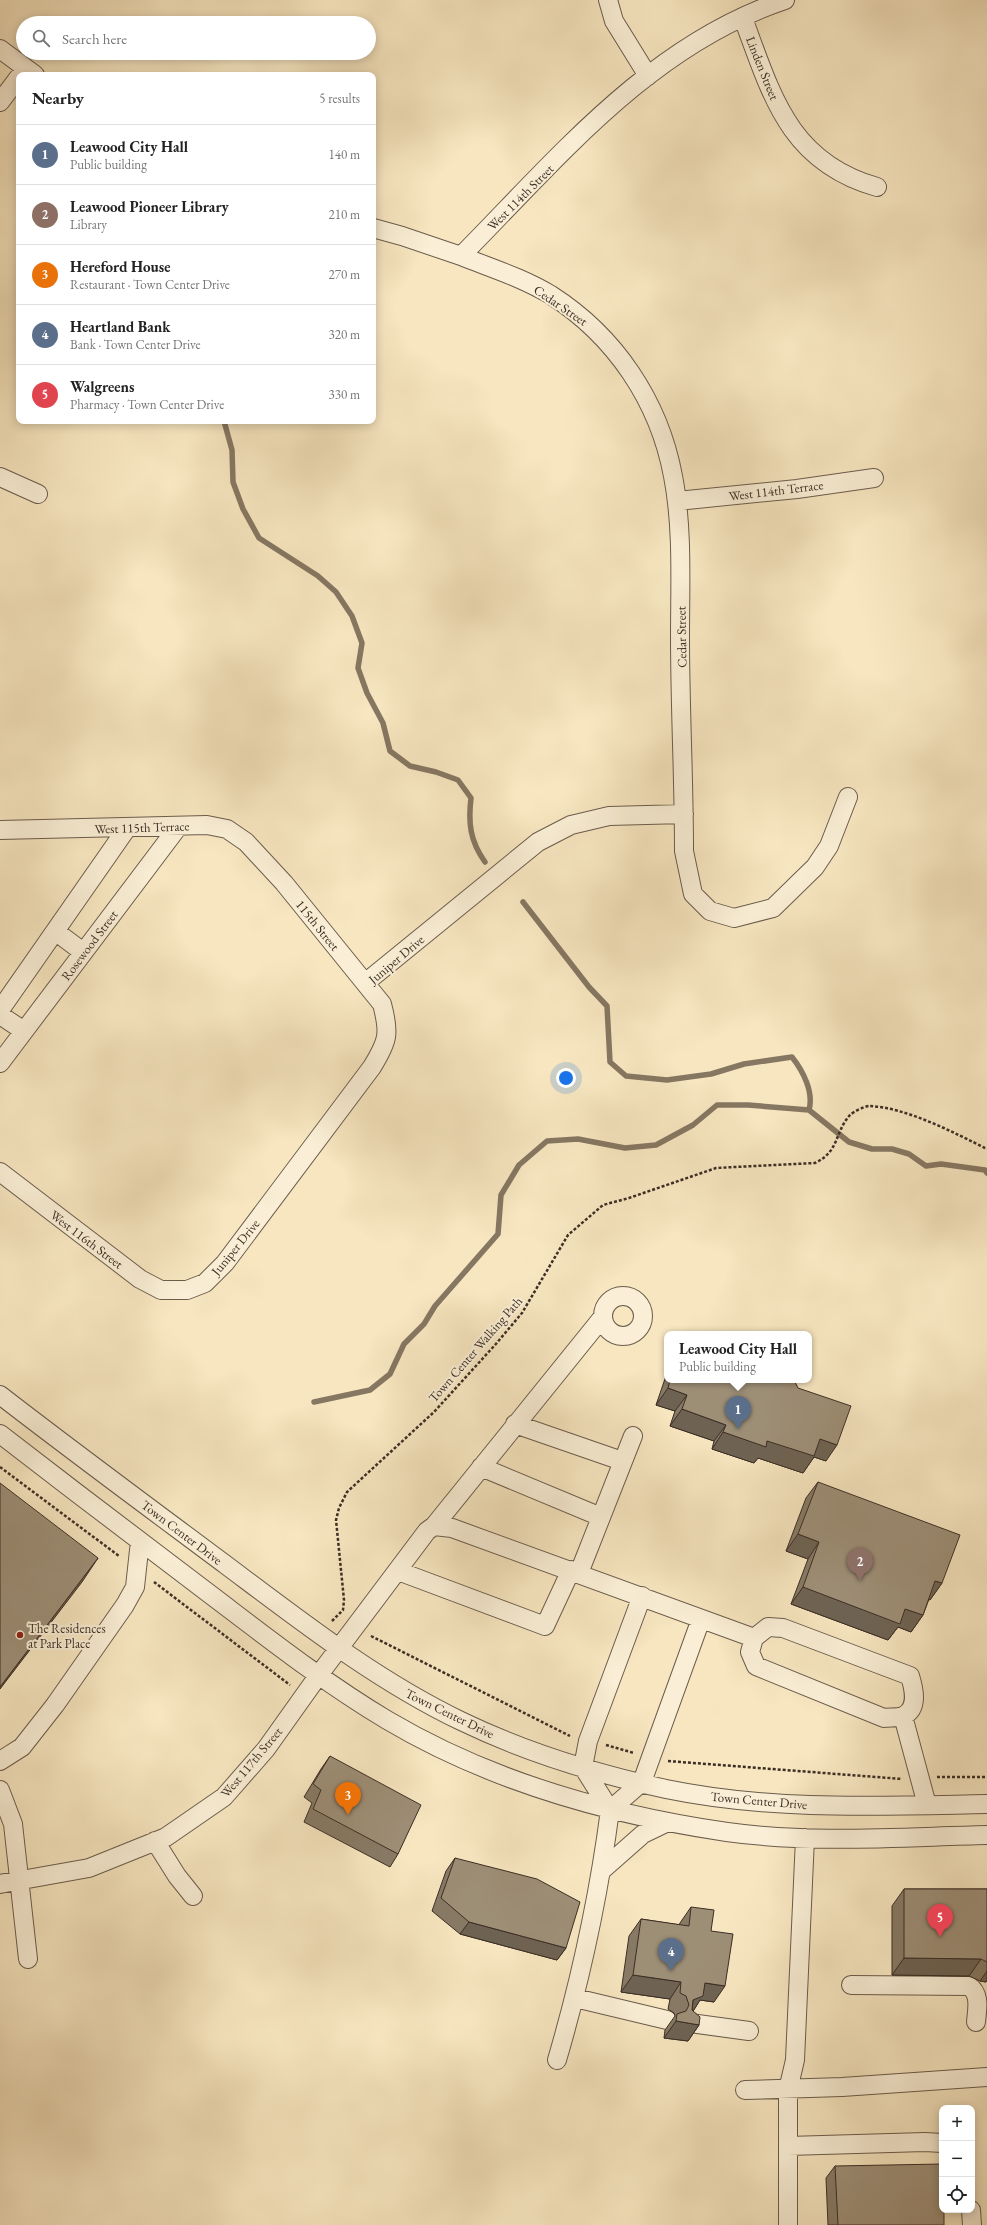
<!DOCTYPE html>
<meta charset="utf-8">
<style>
:root{--surface:#fff;--page:#f6f6f6;--text:#222;--muted:#767676;--line:#e0e0e0;--accent:#0f766e}
body{margin:0;font-family:"EB Garamond",serif;background:var(--page);color:var(--text)}
.controls{position:absolute;right:12px;bottom:12px;display:grid;overflow:hidden;border-radius:8px;box-shadow:0 2px 10px #0003}
.controls button{width:36px;height:36px;display:grid;place-items:center;padding:0;border:0;border-bottom:1px solid var(--line);background:var(--surface);color:var(--text);font:20px sans-serif}
.you{position:absolute;left:566px;top:1078px;width:14px;height:14px;margin:-10px;border:3px solid #fff;border-radius:50%;background:#1a73e8;box-shadow:0 0 0 6px #1a73e833}
.badge{display:grid;place-items:center;width:26px;height:26px;border-radius:50%;background:var(--accent);color:#fff;font-size:13px;font-weight:700}
.pin{position:absolute;translate:-50% -33px;filter:drop-shadow(0 1px 2px #0008)}
.pin::after{content:'';position:absolute;top:21px;width:14px;height:12px;background:inherit;clip-path:polygon(0 0,100% 0,50% 100%)}
.popup{position:absolute;left:664px;top:1331px;width:148px;height:52px;box-sizing:border-box;display:grid;place-content:center;border-radius:8px;background:var(--surface);filter:drop-shadow(0 1px 3px #0005);font-size:13px;white-space:nowrap;color:var(--muted)}
.popup b{font-size:15px;color:var(--text)}
.popup::after{content:'';position:absolute;left:50%;top:100%;margin-left:-8px;border:8px solid transparent;border-top-color:var(--surface)}
.list{margin:0;padding:0;list-style:none}
h2{display:flex;justify-content:space-between;align-items:center;height:52px;margin:0;padding:0 16px;font-size:17px}
h2 small{font-size:13px;font-weight:400;color:var(--muted)}
.list li{display:grid;grid-template-columns:26px 1fr auto;gap:12px;align-items:center;box-sizing:border-box;height:60px;padding:0 16px;border-top:1px solid var(--line)}
.list b{display:block;font-size:15px;white-space:nowrap}
.list p{margin:0;font-size:13px;white-space:nowrap;color:var(--muted)}
.list em{font-size:13px;font-style:normal;color:var(--muted)}
.icon{flex:none;width:22px;height:22px;fill:none;stroke:currentColor;stroke-width:2;stroke-linecap:round;stroke-linejoin:round}
.map{position:relative;flex:none;width:987px;height:2225px;overflow:hidden}
.search{position:absolute;background:var(--surface);box-shadow:0 2px 10px #0003;left:16px;top:16px;width:360px;height:44px;display:flex;align-items:center;gap:10px;box-sizing:border-box;padding:0 14px;border-radius:22px;color:var(--muted);font-size:15px}
.panel{position:absolute;background:var(--surface);box-shadow:0 2px 10px #0003;left:16px;top:72px;width:360px;height:352px;border-radius:8px}
.map>svg:first-child{display:block}
.lines{fill:none;stroke-linecap:round;stroke-linejoin:round}
.stream{stroke:#867762;stroke-width:5.5}
.minor-casing{stroke:#6b5c4c;stroke-width:20}
.path{stroke:#3c2e25;stroke-width:2.5;stroke-dasharray:3 2;stroke-linecap:butt}
.minor{stroke:#faefd6;stroke-width:18}
.wall{fill:#877a65;stroke:#3c2e25}
.shaded-wall{fill:#6e6353;stroke:#3c2e25}
.building{fill:#9d8e76;stroke:#3c2e25}
.poi-dot{fill:#8f2418;stroke:#faefd6;stroke-width:1.5}
.labels{text-anchor:middle;stroke-width:4;stroke-linejoin:round;paint-order:stroke}
.street-label{font-size:13px;fill:#3c2e25;stroke:#faefd6}
.poi-label{font-size:13px;fill:#3c2e25;stroke:#faefd6;text-anchor:start}
</style>
<div class="map">
<svg width="987" height="2225" viewBox="0 0 987 2225">
<rect width="100%" height="100%" fill="#f7e6c0"/>
<filter id="stains"><feTurbulence type="fractalNoise" baseFrequency=".005" numOctaves="4"/><feColorMatrix values="0 0 0 0 .2 0 0 0 0 .09 0 0 0 0 .02 0 0 0 .5 -.17"/></filter>
<radialGradient id="worn" r=".72"><stop offset=".6" stop-color="#630" stop-opacity="0"/><stop offset="1" stop-color="#630" stop-opacity=".3"/></radialGradient>
<g class="lines">
<path class="stream" d="M224,421L232,450L233,482L243,509L259,538L318,576L336,592L352,616L362,643L358,668L367,693L383,723L390,751L410,766L436,772L458,780L471,798C468,823 470,841 485,862
M523,902L589,987L607,1006L610,1062L626,1076L667,1080L711,1074L744,1064L792,1057C803,1071 814,1092 809,1110
M314,1402L370,1390L390,1374L404,1344L424,1324L435,1306L498,1234L501,1195L519,1165L547,1141L578,1139L625,1148L656,1145L693,1125L717,1105H748L809,1110L849,1142L872,1149H892L909,1154L926,1166L941,1164L985,1170L987,1173"/>
<g class="minor-casing">
<path id="minor" d="M608,0L614,21L648,76
M743,18C772,96 789,162 877,187
M0,49L35,75
M0,102L19,77
M373,228L402,236L461,256C558,158 650,45 785,0
M461,256C491,268 523,278 551,295C615,336 659,401 673,476C683,527 680,585 680,637C680,708 684,779 684,851L693,894L710,911L734,918L773,908L815,867L829,846L848,797
M0,477L38,494
M677,501L797,489L874,478
M0,830L207,825L227,829L246,842L284,883L382,1004C390,1034 388,1041 372,1067L225,1263L205,1283L187,1290H161L140,1279L0,1172
M55,931L83,952
M365,983L538,842L571,825L609,816L684,814
M0,1010L127,828
M0,1015L24,1031
M0,1063L178,827
M603 1316a20 20 0 1 1 40 0a20 20 0 1 1-40 0Z
M0,1395C75,1453 151,1509 226,1565C302,1622 376,1680 461,1721C525,1752 597,1774 666,1789C772,1811 880,1806 987,1804
M515,1424L622,1461
M0,1434C70,1488 141,1542 211,1595C269,1639 325,1683 387,1720C490,1781 610,1815 727,1832C813,1844 901,1837 987,1835
M481,1467L601,1517
M434,1526L602,1318
M398,1571L545,1626L571,1570
M579,1573L633,1436
M903,1716L927,1805
M0,1761L22,1747L55,1705L125,1605L135,1587L140,1541
M0,1790L13,1824L28,1959
M610,1810L642,1782L701,1619
M155,1841L177,1876L193,1896
M601,1871L643,1834L668,1822
M0,1884L89,1868L166,1837L224,1797L266,1749L318,1676L427,1531L434,1526L452,1528L754,1638L750,1652L756,1666L884,1718C889,1717 898,1718 903,1716C919,1709 914,1689 910,1676L783,1628L768,1627L754,1638
M851,1985L969,1986C981,1994 977,2010 976,2022
M575,1998L667,2020
M690,2023L749,2031
M557,2060C581,1978 599,1894 610,1810L583,1767L588,1741L642,1596
M745,2090L842,2087L987,2077
M788,2146L925,2142L942,2143
M971,2210L972,2225
M788,2225V2090L795,2060L805,1838"/>
</g>
<path class="path" d="M0,1467L119,1556
M154,1582L290,1685
M332,1621L343,1610L344,1600L336,1520L339,1508L347,1492L434,1412L495,1345L522,1313L568,1235L603,1205L629,1198L716,1168L815,1163C840,1151 834,1133 850,1115C853,1112 865,1106 869,1106C905,1107 955,1133 987,1149
M371,1636L570,1736
M606,1745L634,1753
M668,1761L902,1779
M937,1777H987"/>
<use href="#minor" class="minor"/>
</g>
<path class="wall" d="M667,1373V1380H794L826,1461L814,1457L803,1473L758,1458L754,1463L712,1449L714,1441L670,1426L675,1411L656,1405Z
M818,1482L942,1583L930,1600L929,1599L923,1615L911,1632L898,1627L888,1640L791,1604L808,1559L786,1551L806,1498Z
M330,1756L398,1854L390,1867L304,1822L312,1803L304,1797L321,1769Z
M455,1858L566,1948L557,1960L460,1934L432,1911L446,1871Z
M904,1889H987V1980L986,1982L980,1981L969,1976L892,1975V1906Z
M691,1907L711,1931L714,2002L700,2000L693,2011L699,2025L688,2041L664,2038L665,2030L675,2016L674,2013L668,2009L670,1999L621,1992L629,1936L641,1919L679,1925L680,1923Z
M835,2166L944,2225H828L826,2178Z"/>
<path class="shaded-wall" d="M668,1388L687,1395L675,1411L656,1405Z
M682,1409L726,1425L714,1441L670,1426Z
M723,1432L767,1441L820,1439L837,1445L826,1461L814,1457L803,1473L758,1458L754,1463L712,1449Z
M798,1534L819,1542L808,1559L786,1551Z
M98,1558L82,1582L0,1689V1687Z
M935,1581L942,1583L930,1600L924,1598Z
M803,1587L905,1609L923,1615L911,1632L898,1627L888,1640L791,1604Z
M469,1922L566,1948L557,1960L460,1934Z
M904,1958L981,1959L969,1976L892,1975Z
M987,1971V1980L986,1982L980,1981Z
M633,1975L681,1982L670,1999L621,1992Z
M705,1983L725,1986L714,2002L700,2000L692,2013L693,2000Z
M676,2021L699,2025L688,2041L664,2038Z"/>
<path class="building" d="M670,1380H794L798,1388L851,1406L837,1445L820,1439L814,1456L767,1441L766,1447L723,1432L726,1425L682,1409L687,1395L668,1388Z
M818,1482L960,1535L942,1583L935,1581L923,1615L905,1609L900,1624L803,1587L819,1542L798,1534Z
M0,1483L98,1558L0,1687Z
M330,1756L421,1805L398,1854L313,1809L321,1790L313,1784Z
M455,1858L537,1879L580,1902L566,1948L469,1922L441,1898Z
M904,1889H987V1962L981,1959L904,1958Z
M691,1907L714,1910L711,1931L733,1934L725,1986L705,1983L703,1996L693,2000L692,2010L700,2017L699,2025L676,2021L677,2014L686,2011L689,2005L686,1996L680,1993L681,1982L633,1975L641,1919L689,1926Z
M942,2164V2210H944V2225H838L835,2166Z"/>
<circle class="poi-dot" cx="20" cy="1635" r="4"/>
<g class="labels">
<g class="street-label">
<text transform="translate(763 68) rotate(68)" y="5">Linden Street</text>
<text transform="translate(520 197) rotate(-45)" y="5">West 114th Street</text>
<text transform="translate(561 305) rotate(34)" y="5">Cedar Street</text>
<text transform="translate(776 490) rotate(-7)" y="5">West 114th Terrace</text>
<text transform="translate(681 637) rotate(-91)" y="5">Cedar Street</text>
<text transform="translate(142 827) rotate(-2)" y="5">West 115th Terrace</text>
<text transform="translate(318 925) rotate(51)" y="5">115th Street</text>
<text transform="translate(89 945) rotate(-53)" y="5">Rosewood Street</text>
<text transform="translate(396 959) rotate(-40)" y="5">Juniper Drive</text>
<text transform="translate(87 1239) rotate(37)" y="5">West 116th Street</text>
<text transform="translate(235 1247) rotate(-51)" y="5">Juniper Drive</text>
<text transform="translate(475 1349) rotate(-49)" y="5">Town Center Walking Path</text>
<text transform="translate(182 1532) rotate(37)" y="5">Town Center Drive</text>
<text transform="translate(450 1713) rotate(26)" y="5">Town Center Drive</text>
<text transform="translate(251 1762) rotate(-50)" y="5">West 117th Street</text>
<text transform="translate(759 1800) rotate(5)" y="5">Town Center Drive</text>
</g>
<g class="poi-label">
<text x="28" y="1633">The Residences<tspan x="28" dy="15">at Park Place</tspan></text>
</g>
</g>
<rect width="100%" height="100%" filter="url(#stains)"/>
<rect width="100%" height="100%" fill="url(#worn)"/>
</svg>
<div class="controls">
<button>+</button>
<button>−</button>
<button><svg class="icon" aria-label="locate" viewBox="0 0 24 24"><circle cx="12" cy="12" r="6"/><path d="M12 2v4M12 18v4M2 12h4M18 12h4"/></svg></button>
</div>
<div class="you"></div>
<div class="pin badge" style="left:738px;top:1429px;background:#5c6f8a">1</div>
<div class="popup"><b>Leawood City Hall</b>Public building</div>
<div class="pin badge" style="left:860px;top:1581px;background:#8d6e63">2</div>
<div class="pin badge" style="left:348px;top:1815px;background:#e8710a">3</div>
<div class="pin badge" style="left:671px;top:1971px;background:#5c6f8a">4</div>
<div class="pin badge" style="left:940px;top:1937px;background:#e0444e">5</div>
<div class="search"><svg class="icon" aria-label="search" viewBox="0 0 24 24"><circle cx="10" cy="10" r="6"/><path d="M15 15l6 6"/></svg>Search here</div>
<section class="panel">
<h2>Nearby<small>5 results</small></h2>
<ul class="list">
<li><span class="badge" style="background:#5c6f8a">1</span><div><b>Leawood City Hall</b><p>Public building</p></div><em>140 m</em></li>
<li><span class="badge" style="background:#8d6e63">2</span><div><b>Leawood Pioneer Library</b><p>Library</p></div><em>210 m</em></li>
<li><span class="badge" style="background:#e8710a">3</span><div><b>Hereford House</b><p>Restaurant · Town Center Drive</p></div><em>270 m</em></li>
<li><span class="badge" style="background:#5c6f8a">4</span><div><b>Heartland Bank</b><p>Bank · Town Center Drive</p></div><em>320 m</em></li>
<li><span class="badge" style="background:#e0444e">5</span><div><b>Walgreens</b><p>Pharmacy · Town Center Drive</p></div><em>330 m</em></li>
</ul>
</section>
</div>
